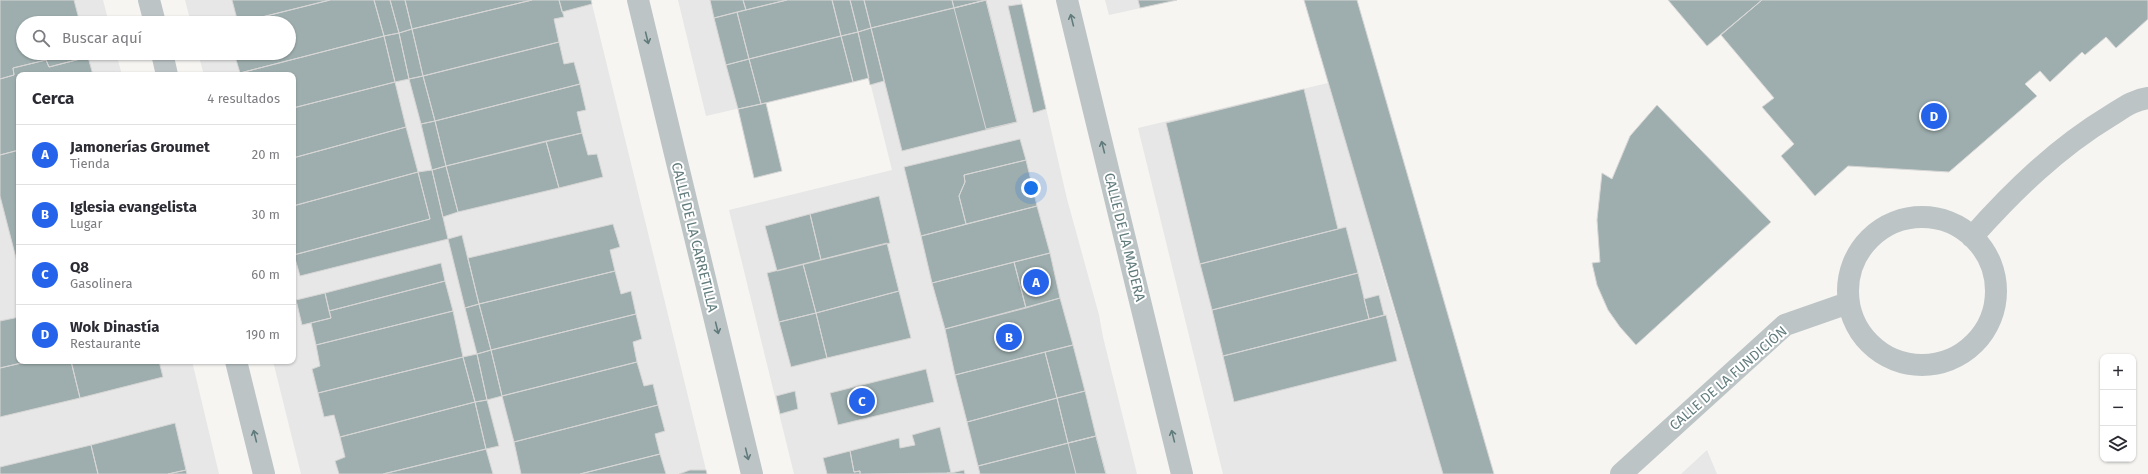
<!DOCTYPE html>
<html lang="es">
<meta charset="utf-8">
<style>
:root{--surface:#fff;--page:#f2f2f3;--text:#2b2b33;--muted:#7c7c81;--line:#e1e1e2;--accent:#2563eb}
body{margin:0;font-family:"Fira Sans",sans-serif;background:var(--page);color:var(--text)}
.controls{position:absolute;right:12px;bottom:12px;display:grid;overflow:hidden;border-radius:8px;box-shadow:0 1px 3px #0004}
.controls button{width:36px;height:36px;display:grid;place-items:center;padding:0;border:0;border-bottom:1px solid var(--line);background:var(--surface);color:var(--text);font:20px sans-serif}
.you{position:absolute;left:1031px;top:188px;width:14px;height:14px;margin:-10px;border:3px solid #fff;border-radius:50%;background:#1a73e8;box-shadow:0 0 0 6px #1a73e833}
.badge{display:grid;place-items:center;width:26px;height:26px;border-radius:50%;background:var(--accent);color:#fff;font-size:13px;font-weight:700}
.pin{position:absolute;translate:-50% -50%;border:2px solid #fff;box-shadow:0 1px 4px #0006}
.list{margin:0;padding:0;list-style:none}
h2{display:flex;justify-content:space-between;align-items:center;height:52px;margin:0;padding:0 16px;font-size:17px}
h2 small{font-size:13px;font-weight:400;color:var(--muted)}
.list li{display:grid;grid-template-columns:26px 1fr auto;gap:12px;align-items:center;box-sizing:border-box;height:60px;padding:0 16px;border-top:1px solid var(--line)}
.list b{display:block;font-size:15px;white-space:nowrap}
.list p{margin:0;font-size:13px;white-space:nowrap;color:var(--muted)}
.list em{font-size:13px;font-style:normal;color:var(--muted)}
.icon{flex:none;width:22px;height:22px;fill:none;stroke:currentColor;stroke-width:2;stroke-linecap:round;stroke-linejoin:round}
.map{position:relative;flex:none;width:2148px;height:474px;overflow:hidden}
.search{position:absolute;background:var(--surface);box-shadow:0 1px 3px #0004;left:16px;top:16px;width:280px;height:44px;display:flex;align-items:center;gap:10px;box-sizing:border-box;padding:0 14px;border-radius:22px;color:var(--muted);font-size:15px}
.panel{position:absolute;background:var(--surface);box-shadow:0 1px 3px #0004;left:16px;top:72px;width:280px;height:292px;border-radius:8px}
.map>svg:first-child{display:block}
.built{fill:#e6e7e6}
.building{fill:#9eaeae;stroke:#d7d6d5}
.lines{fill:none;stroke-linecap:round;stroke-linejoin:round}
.minor{stroke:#bcc4c5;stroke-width:22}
.oneway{stroke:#617b7d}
.labels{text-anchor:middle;stroke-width:4;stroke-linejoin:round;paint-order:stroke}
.street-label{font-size:14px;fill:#617b7d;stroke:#fff}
</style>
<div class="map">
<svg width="2148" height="474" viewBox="0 0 2148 474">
<rect width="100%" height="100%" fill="#f6f5f2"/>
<path class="built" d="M0,0H103L109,23H23V53H116L122,75H19V361H192L219,474H0Z
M185,0H591L707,474H301L273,361H293V75H204L198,53H289V23H191Z
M678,0H1021L1067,199L1099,315L1103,337L1137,474H794L729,210L892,170L869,78L706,116Z
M1105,0H1177L1109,15Z
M1328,83L1369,221L1381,267L1443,474H1223L1138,128Z
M1707,450L1717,474H1681Z"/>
<path class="building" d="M0,0H74L80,23H23V53H87L88,57L49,67L46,60L13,68L14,75L0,79Z
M232,0H330L238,23Z
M330,0H374L384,36L240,73L234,53H289V23H238Z
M374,0H390L399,33L384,36Z
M390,0H405L412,29L399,33Z
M405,0H532L412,29Z
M532,0H559L564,17L554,19L559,42L423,76L412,29Z
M559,0H591L592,4L562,12Z
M710,0H743L746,10L714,18Z
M743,0H787L746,10Z
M787,0H832L841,36L749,59L737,12Z
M832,0H850L858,32L841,36Z
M850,0H864L871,28L858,32Z
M864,0H952L954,8L871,28Z
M952,0H986L954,8Z
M986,0L1017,122L902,151L871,28Z
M986,0L1017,122L986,129L954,8Z
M1138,0H1177L1140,8Z
M1304,0H1357L1494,474H1443Z
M1668,0H1762L1707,46Z
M1762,0H2148V19L2116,48L2106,37L2085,55L2082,52L2050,82L2040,71L2025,84L2037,96L1949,172L1848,166L1815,196L1781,156L1794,144L1762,107L1774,98L1721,35Z
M1022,4L1046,109L1033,113L1008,6Z
M737,12L749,59L726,65L714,18Z
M871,28L884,81L870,85L858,32Z
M412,29L423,76L409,79L399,33Z
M858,32L869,78L853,82L841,36Z
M399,33L409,79L395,82L384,36Z
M384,36L395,82L293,108V75H240V73Z
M841,36L853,82L761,104L749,59Z
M559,42L564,64L574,62L580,84L435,121L423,76Z
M88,57L93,75H19V150L0,155V79L14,75L13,68L46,60L49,67Z
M749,59L761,104L738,109L726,65Z
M423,76L435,121L421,124L409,79Z
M395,82L406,127L293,158V108Z
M580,84L586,110L577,112L582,133L446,166L435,121Z
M1304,89L1338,229L1200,264L1166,123Z
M766,103L782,171L754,178L738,109Z
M1657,105L1771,222L1636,345L1620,327L1608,310L1597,285L1592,263L1600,262L1597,220L1602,173L1612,179L1630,136Z
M435,121L446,166L432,170L421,124Z
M406,127L418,172L293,206V158Z
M582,133L588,155L597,154L603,177L559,188L546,141Z
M1020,139L1026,160L964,175L965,182L959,196L966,224L921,236L904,167Z
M546,141L559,188L458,212L446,166Z
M19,150V262H17L0,196V155Z
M1026,160L1037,206L966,224L959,196L965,182L964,175Z
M446,166L458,212L443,217L432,170Z
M432,170L448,239L300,276L294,255L430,219L418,172Z
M418,172L430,219L293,255V206Z
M879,196L890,243L821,260L810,214Z
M1037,206L1050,253L932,283L921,236Z
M810,214L821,260L777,271L765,226Z
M613,224L620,247L610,250L615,271L479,304L468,258Z
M1346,227L1358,273L1212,310L1200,264Z
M462,235L479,304L465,308L448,239Z
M887,243L899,291L816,313L803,264Z
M1050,253L1060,298L1026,308L1014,262Z
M1014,262L1026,308L945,329L932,283Z
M441,263L445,281L329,311L325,293Z
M803,264L816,313L779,322L767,273Z
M615,271L621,294L631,291L636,314L491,350L479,304Z
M1358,273L1369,319L1223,356L1212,310Z
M445,281L453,311L316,345L311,323L331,318L329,311Z
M899,291L911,338L827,358L816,313Z
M325,293L331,318L302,325L296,300Z
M1379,295L1384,315L1369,319L1364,299Z
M1060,298L1073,345L955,375L945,329Z
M479,304L491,350L477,354L465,308Z
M453,311L463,357L318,393L312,369L320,366L316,345Z
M816,313L827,358L791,367L779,322Z
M636,314L642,339L633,342L637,362L502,396L491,350Z
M1386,315L1397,361L1234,402L1223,356Z
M19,317V361H30L0,368V321Z
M1073,345L1085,391L1057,398L1045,352Z
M491,350L502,396L487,400L477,354Z
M1045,352L1057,398L967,422L955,375Z
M477,354L487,400L475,402L463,357Z
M463,357L475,402L340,437L334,415L324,417L318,393Z
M30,361H71L80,398L0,417V368Z
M71,361H159L163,377L80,398Z
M637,362L644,386L653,384L658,405L514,442L502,396Z
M926,369L934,402L838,425L830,393Z
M795,391L798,409L780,414L776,396Z
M1085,391L1096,436L1068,443L1057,398Z
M1057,398L1068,443L978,466L967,422Z
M487,400L499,446L486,449L475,402Z
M475,402L486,449L383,474H339L335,461L345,457L340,437Z
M658,405L665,431L655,434L660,454L580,474H521L514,442Z
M175,423L186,470L168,474H98L91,445Z
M940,427L951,473L860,474V471L854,472L850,451L899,438L900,448L915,445L912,435Z
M1096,436L1106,474H980L978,466Z
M1096,436L1106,474H1076L1068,443Z
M91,445L98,474H0V467Z
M486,449L493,474H383Z
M850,451L854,472L860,471V474H827L823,458Z
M660,454L666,474H580Z
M186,470L187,474H168Z
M690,470H706L707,474H679Z
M964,470L965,474L947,473H951Z"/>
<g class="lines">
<path class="minor" d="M149,0L155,23
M638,0L752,474
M1067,0L1182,474
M162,53L167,75
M1848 291a74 74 0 1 1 148 0a74 74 0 1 1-148 0Z
M1972,237C2013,191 2057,148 2110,116C2123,108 2133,100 2148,98
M236,361L264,474
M1621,474L1785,325L1848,303"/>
</g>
<defs><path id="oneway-shaft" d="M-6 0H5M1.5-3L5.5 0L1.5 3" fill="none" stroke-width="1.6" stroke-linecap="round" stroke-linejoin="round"/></defs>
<g class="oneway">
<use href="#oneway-shaft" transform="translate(1072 20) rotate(-104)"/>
<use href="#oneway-shaft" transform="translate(647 38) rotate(76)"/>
<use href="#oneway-shaft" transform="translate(1103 147) rotate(-104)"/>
<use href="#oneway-shaft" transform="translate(717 328) rotate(76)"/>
<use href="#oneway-shaft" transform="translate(255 436) rotate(-104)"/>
<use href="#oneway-shaft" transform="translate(1173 436) rotate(-104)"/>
<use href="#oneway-shaft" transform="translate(747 454) rotate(76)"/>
</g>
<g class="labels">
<g class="street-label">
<text transform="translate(695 237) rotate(76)" y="5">CALLE DE LA CARRETILLA</text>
<text transform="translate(1125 237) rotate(76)" y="5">CALLE DE LA MADERA</text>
<text transform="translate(1728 378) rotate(-41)" y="5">CALLE DE LA FUNDICIÓN</text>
</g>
</g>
</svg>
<div class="controls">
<button>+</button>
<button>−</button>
<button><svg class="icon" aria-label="layers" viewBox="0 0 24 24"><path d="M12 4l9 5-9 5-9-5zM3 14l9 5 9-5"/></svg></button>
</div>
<div class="you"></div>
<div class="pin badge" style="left:1036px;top:282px">A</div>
<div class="pin badge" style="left:1009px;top:337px">B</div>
<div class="pin badge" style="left:862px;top:401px">C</div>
<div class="pin badge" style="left:1934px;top:116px">D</div>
<div class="search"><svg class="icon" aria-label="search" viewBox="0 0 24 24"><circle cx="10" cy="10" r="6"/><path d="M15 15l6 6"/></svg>Buscar aquí</div>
<section class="panel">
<h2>Cerca<small>4 resultados</small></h2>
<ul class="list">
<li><span class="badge">A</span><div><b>Jamonerías Groumet</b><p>Tienda</p></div><em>20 m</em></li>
<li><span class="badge">B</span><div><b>Iglesia evangelista</b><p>Lugar</p></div><em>30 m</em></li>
<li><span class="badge">C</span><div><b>Q8</b><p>Gasolinera</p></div><em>60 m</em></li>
<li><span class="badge">D</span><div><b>Wok Dinastía</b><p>Restaurante</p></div><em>190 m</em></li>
</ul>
</section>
</div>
